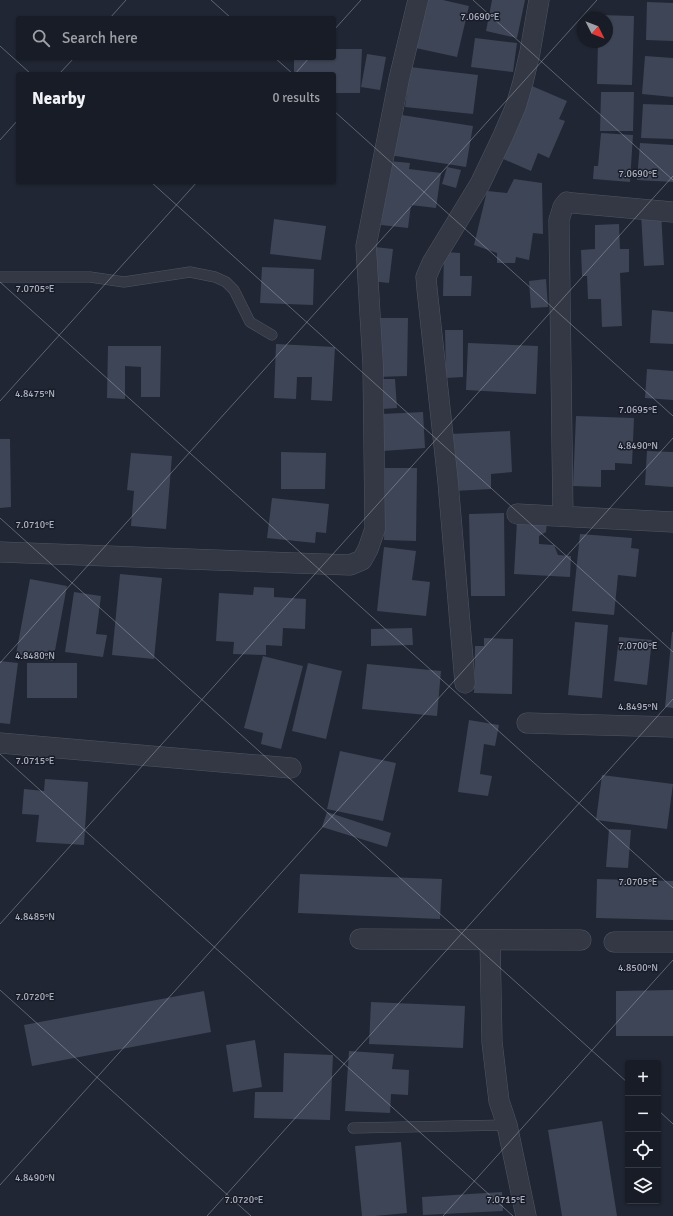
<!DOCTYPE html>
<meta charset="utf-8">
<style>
:root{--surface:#181c26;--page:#21252e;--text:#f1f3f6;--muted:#9fa1a7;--line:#363a43}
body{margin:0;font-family:Signika,sans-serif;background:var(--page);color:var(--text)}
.controls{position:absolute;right:12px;bottom:12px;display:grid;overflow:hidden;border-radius:4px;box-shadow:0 1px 3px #0004}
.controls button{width:36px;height:36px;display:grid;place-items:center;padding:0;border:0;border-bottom:1px solid var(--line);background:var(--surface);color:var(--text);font:20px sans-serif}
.compass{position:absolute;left:577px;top:12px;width:36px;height:36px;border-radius:50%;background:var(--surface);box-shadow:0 1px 3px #0004;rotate:132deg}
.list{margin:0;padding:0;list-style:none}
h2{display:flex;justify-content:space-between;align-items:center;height:52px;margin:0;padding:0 16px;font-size:17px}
h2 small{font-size:13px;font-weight:400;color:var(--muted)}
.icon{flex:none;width:22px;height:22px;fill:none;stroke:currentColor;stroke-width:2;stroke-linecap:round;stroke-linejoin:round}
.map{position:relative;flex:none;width:673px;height:1216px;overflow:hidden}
.search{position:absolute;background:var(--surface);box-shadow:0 1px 3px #0004;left:16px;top:16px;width:320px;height:44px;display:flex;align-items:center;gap:10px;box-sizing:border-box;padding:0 14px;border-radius:4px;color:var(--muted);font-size:15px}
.panel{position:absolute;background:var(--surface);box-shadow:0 1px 3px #0004;left:16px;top:72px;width:320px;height:112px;border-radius:4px}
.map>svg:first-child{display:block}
.building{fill:#3e4556}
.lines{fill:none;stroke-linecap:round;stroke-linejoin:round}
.lane-casing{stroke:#505563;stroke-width:11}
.street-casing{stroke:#505563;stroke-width:21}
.lane{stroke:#333844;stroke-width:10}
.street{stroke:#333844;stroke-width:20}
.ticks{fill:none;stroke:#adb2c2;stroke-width:1;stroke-opacity:0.45}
.ticks-label{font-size:10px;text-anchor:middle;fill:#adb2c2;stroke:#191d29;stroke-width:3;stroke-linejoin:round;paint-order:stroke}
</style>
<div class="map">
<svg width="673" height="1216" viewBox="0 0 673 1216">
<rect width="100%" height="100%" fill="#202633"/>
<path class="building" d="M422,0H443L469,6L457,57L411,47Z
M492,0H525L517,38L486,31Z
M647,2L673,3V41L646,40Z
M599,15L634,16L632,85L597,84L598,42H607V18H599Z
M475,38L517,43L513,72L471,67Z
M334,49H362L360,93H334V74H294V58H334Z
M367,54L386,57L380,90L361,87Z
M645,56L673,58V97L642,94Z
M410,67L478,75L473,114L405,107Z
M532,86L567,101L559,119L565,121L549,158L538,153L531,171L501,158Z
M601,92H634L633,131H600Z
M643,104L673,105V139L641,138Z
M395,114L473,126L466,167L389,155Z
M601,133L633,135L630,182L593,179L594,166H598Z
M640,143L673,145V182L637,180Z
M389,161L410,163L409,169L441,173L436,208L411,205L408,228L381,225Z
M447,167L461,170L456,188L442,184Z
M514,179L542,183L543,234L533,233L529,260L516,257L515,263H497V253L474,245L487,191L507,193Z
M661,212L664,265L644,266L641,213Z
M274,219L326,226L321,260L270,254Z
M619,224L620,249H629V272L620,273L622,326L602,327L601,299H588L587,276H582L581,250L595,249V225Z
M375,247L393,249L389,283L371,281Z
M444,252L460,253V276H472L471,296H443Z
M262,267L314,269L313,305L260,303Z
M546,279L548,307L531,308L529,281Z
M652,310L673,312V344L650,343Z
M378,318H408L407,376L377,377Z
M445,330H463V377L446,378Z
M468,343L538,346L536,394L466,390Z
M276,344L335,347L332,401L311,400L312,377H297L296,399L274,398Z
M108,346H161L160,397H141V367L125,366V399L107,398Z
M647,369L673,371V400L645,398Z
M381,379H395L397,408L382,409Z
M423,412L425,448L383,451L382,414Z
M576,416L634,418L632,464L615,463V470H601V487L573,486Z
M510,431L512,472L491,474V489L454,491L451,434Z
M0,439H10L11,507L0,508Z
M647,451L673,452V487L645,485Z
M281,452L326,453L325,489H281Z
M131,453L172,456L166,529L131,526L134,491L127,490Z
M385,468H417L416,541L384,540Z
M272,498L329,504L326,533L316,532L315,543L267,538Z
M504,513L505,596H471L469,514Z
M517,521L547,522L546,532L539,536V544L554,545L558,555L571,556L570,577L514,574Z
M580,534L632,538L631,548L639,549L636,577L618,575L614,615L572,611Z
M384,547L416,551L412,580L430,582L426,616L377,611Z
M120,574L162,578L154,659L112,655Z
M30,579L67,586L53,661L16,654Z
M254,587L274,588V597L306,599L305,629L283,628L282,646L266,645V655L233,654L234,642L216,641L219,593L253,595Z
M74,592L101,596L96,634L107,635L103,657L65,652Z
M575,622L608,625L602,698L568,695Z
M412,628L413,645L371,646V629Z
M672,632H673V708L665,707Z
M619,637L652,640L647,685L614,681Z
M484,638L513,639L512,694L474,693L475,646H484Z
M263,656L303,666L281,749L261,744L263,733L244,728Z
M0,661L18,663L10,724L0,723Z
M27,663H77V698H27Z
M308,663L342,671L326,739L292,731Z
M367,664L441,671L437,716L362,709Z
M469,720L499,725L495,746L484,744L480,774L492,776L488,796L458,792Z
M340,751L396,763L383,821L327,809Z
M602,775L673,784L667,829L596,820Z
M45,779L88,782L84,845L36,842L39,815L22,814L24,789L44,791Z
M327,812L391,833L387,847L322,827Z
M609,829L631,830L628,868L606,867Z
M300,874L442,879L440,919L298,913Z
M597,879L673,881V920L596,918Z
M673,990V1036H616V991Z
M204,991L211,1032L32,1066L24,1025Z
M371,1002L465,1006L463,1048L369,1044Z
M255,1040L262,1087L233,1092L226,1045Z
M349,1051L394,1054L392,1069L409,1070L408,1095L391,1094L390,1113L345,1111Z
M284,1053L333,1055L330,1120L254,1118L255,1092H283Z
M602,1121L617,1216H562L548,1130Z
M401,1142L407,1213L375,1216H362L355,1146Z
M502,1192L503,1211L423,1215L422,1197Z"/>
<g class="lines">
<g class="lane-casing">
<path id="lane" d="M0,277H90L124,282L190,272L215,277L226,282L234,290L250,322L272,335
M353,1128L507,1125"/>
</g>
<g class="street-casing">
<path id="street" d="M517,514L673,522
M563,516L559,220L563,207L567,202L573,203L673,212
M0,552L350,565L362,560L368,549L375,529L373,365L366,246L399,79L418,0
M465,683L448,482L427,289L426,277L432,263L480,184L503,136L516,106L523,82L530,52L539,0
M527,723L673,727
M0,743L291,768
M360,939L581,940
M490,940L492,1042L499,1101L507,1125L526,1216
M614,942H673"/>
</g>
<use href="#lane" class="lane"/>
<use href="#street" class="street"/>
</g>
<path class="ticks" d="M211,0L231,18M473,0L673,180M110,18L126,0M334,30L361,0M0,46L31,74M275,58L293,74M59,74L74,58M295,74L309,58M334,111L673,416M0,140L18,120M151,182L673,652M0,282L673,888M0,401L197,182M0,518L628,1083M0,663L597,0M0,754L513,1216M0,924L673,176M0,990L251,1216M658,1110L673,1124M0,1185L673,438M207,1216L673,699M443,1216L673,960"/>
<g class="ticks-label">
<text x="480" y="20">7.0690°E</text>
<text x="638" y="177">7.0690°E</text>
<text x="35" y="292">7.0705°E</text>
<text x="35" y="397">4.8475°N</text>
<text x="638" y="413">7.0695°E</text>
<text x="638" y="449">4.8490°N</text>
<text x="35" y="528">7.0710°E</text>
<text x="638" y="649">7.0700°E</text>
<text x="35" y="659">4.8480°N</text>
<text x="638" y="710">4.8495°N</text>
<text x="35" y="764">7.0715°E</text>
<text x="638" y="885">7.0705°E</text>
<text x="35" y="920">4.8485°N</text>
<text x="638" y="971">4.8500°N</text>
<text x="35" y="1000">7.0720°E</text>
<text x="35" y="1181">4.8490°N</text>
<text x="244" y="1203">7.0720°E</text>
<text x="506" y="1203">7.0715°E</text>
</g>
</svg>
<div class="controls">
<button>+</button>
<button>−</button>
<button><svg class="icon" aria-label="locate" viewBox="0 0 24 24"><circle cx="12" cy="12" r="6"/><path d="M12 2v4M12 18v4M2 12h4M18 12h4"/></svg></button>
<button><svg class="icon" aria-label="layers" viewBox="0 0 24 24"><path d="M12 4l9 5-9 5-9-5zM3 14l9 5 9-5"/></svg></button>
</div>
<svg class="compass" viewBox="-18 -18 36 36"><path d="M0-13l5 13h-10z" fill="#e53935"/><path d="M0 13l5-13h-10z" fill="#9fa1a7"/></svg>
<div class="search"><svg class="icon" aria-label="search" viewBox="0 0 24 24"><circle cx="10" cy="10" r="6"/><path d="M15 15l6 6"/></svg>Search here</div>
<section class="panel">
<h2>Nearby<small>0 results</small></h2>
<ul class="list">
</ul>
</section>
</div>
